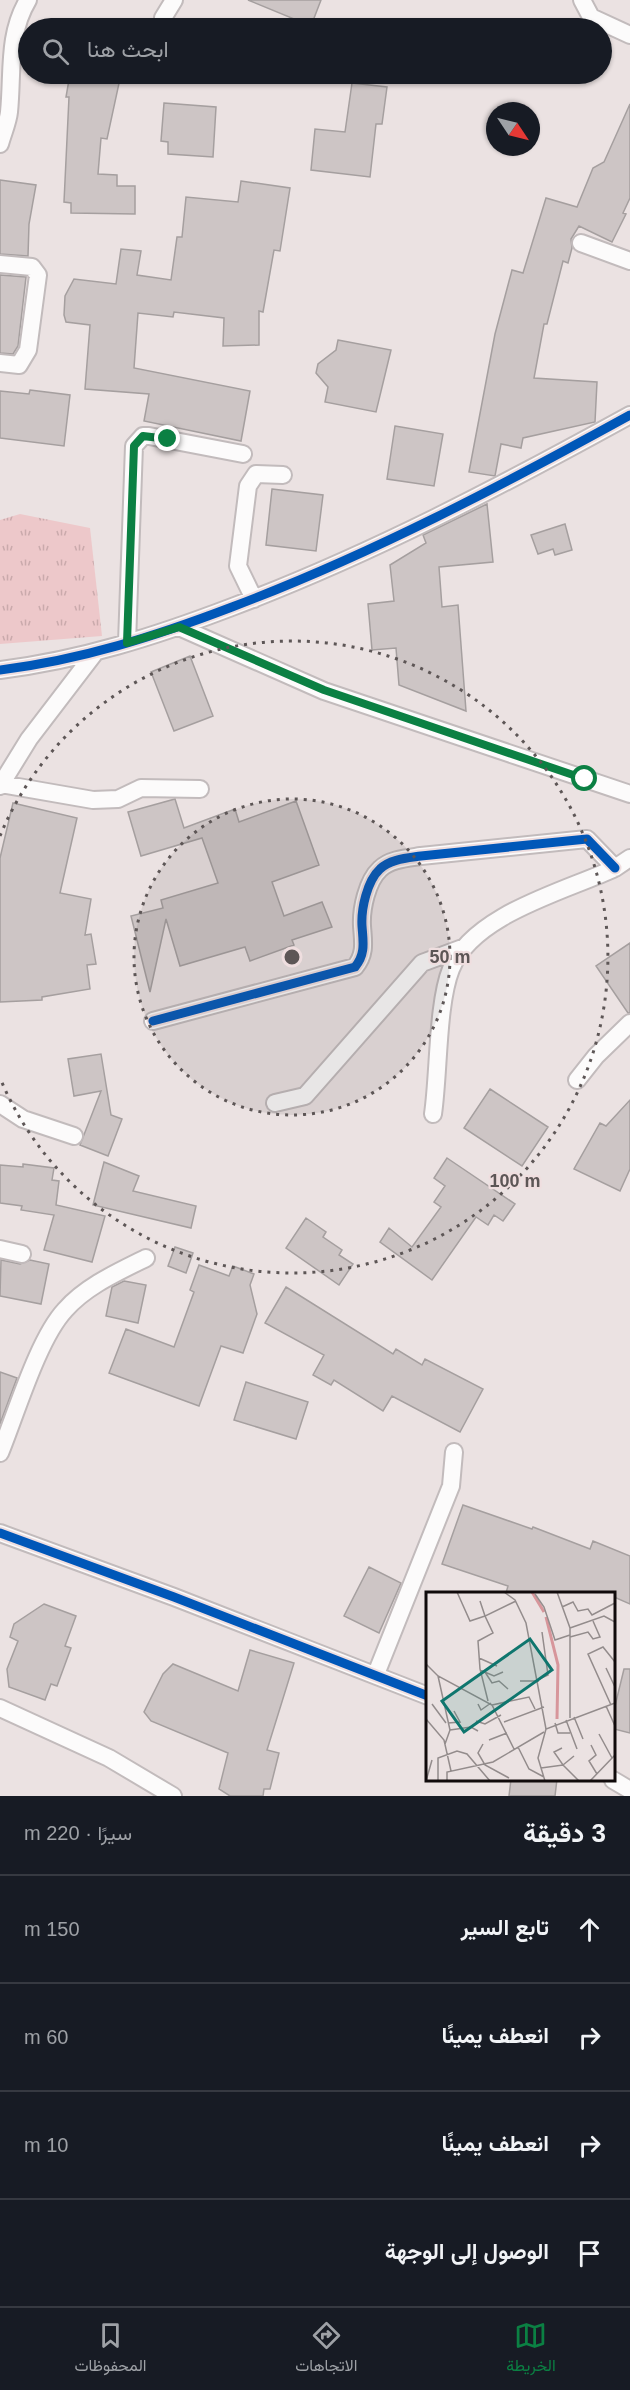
<!DOCTYPE html>
<html lang="ar">
<meta charset="utf-8">
<style>
:root{--surface:#171b24;--page:#20242c;--text:#f1f3f6;--muted:#9ea1a6;--line:#363941;--accent:#0b8043}
body{margin:0;font-family:Arial,Vazirmatn,sans-serif;background:var(--page);color:var(--text);direction:rtl}
.compass{position:absolute;left:486px;top:102px;width:54px;height:54px;border-radius:50%;background:var(--surface);box-shadow:0 2px 4px #0004;rotate:125deg}
.stop{position:absolute;width:18px;height:18px;margin:-14px;border:4px solid #0b8043;border-radius:50%;background:#fff}
.stop.end{background:#0b8043;border-color:#fff;box-shadow:0 2px 6px #0008}
.list{margin:0;padding:0;list-style:none}
h2{display:flex;justify-content:space-between;align-items:center;height:78px;margin:0;padding:0 24px;font-size:26px}
h2 small{font-size:20px;font-weight:400;color:var(--muted)}
.list li{display:grid;grid-template-columns:39px 1fr auto;gap:18px;align-items:center;box-sizing:border-box;height:108px;padding:0 24px;border-top:2px solid var(--line)}
.list b{display:block;font-size:22px;white-space:nowrap}
.list em{font-size:20px;font-style:normal;color:var(--muted)}
.icon{flex:none;width:33px;height:33px;fill:none;stroke:currentColor;stroke-width:2;stroke-linecap:round;stroke-linejoin:round}
.map{position:relative;flex:none;width:630px;height:1796px;overflow:hidden;direction:ltr}
.search{position:absolute;background:var(--surface);box-shadow:0 2px 4px #0004;left:18px;right:18px;top:18px;height:66px;display:flex;align-items:center;gap:15px;box-sizing:border-box;padding:0 21px;border-radius:33px;color:var(--muted);font-size:22px}
.sheet{height:510px;background:var(--surface)}
nav{display:flex;justify-content:space-around;align-items:center;box-sizing:border-box;height:84px;border-top:2px solid var(--line);background:var(--surface);font-size:16px;color:var(--muted)}
nav a{display:grid;justify-items:center;gap:3px}
nav .on{color:var(--accent)}
.map>svg:first-child{display:block}
.grass{fill:url(#grass-tufts)}
.building{fill:#cdc5c5;stroke:#a59f9f;stroke-width:1.5}
.lines{fill:none;stroke-linecap:round;stroke-linejoin:round}
.street-casing{stroke:#c2bbbc;stroke-width:20}
.street{stroke:#fcfbfb;stroke-width:16}
.cycleway-casing{stroke:#efdedf;stroke-width:13}
.cycleway{stroke:#0057b8;stroke-width:9}
.route{stroke:#0b8043;stroke-width:8}
.ring{fill:none;stroke:#5d5656;stroke-width:3;stroke-dasharray:3 6}
.inset-river{fill:none;stroke:#d7969b;stroke-width:3}
.inset-road{fill:none;stroke:#938c8c;stroke-width:1.5}
.view{fill:#0f766e;fill-opacity:0.15;stroke:#0f766e;stroke-width:3}
.inset-edge{fill:none;stroke:#100a0b;stroke-width:3}
.centre{fill:#5d5656;stroke:#efdedf;stroke-width:3}
.ring-label{font-size:18px;text-anchor:middle;font-weight:bold;fill:#5d5656;stroke:#efdedf;stroke-width:4.5;stroke-linejoin:round;paint-order:stroke}
</style>
<div class="map">
<svg width="630" height="1796" viewBox="0 0 630 1796">
<defs>
<pattern id="grass-tufts" width="24" height="20" patternUnits="userSpaceOnUse" patternTransform="scale(1.5)"><rect width="24" height="20" fill="#edc8ca"/><path d="M3 7l-1-3M5 7V3M7 7l1-3M15 17l-1-3M17 17v-4M19 17l1-3" fill="none" stroke="#caaaac"/></pattern>
</defs>
<rect width="100%" height="100%" fill="#ebe2e2"/>
<path class="grass" d="M20,514L90,528L102,636L0,644V520Z"/>
<path class="building" d="M248,0H321L311,26Z
M70,74H121L107,139L101,138L98,174L117,175V186H135V214L71,213V203L64,202L69,97H66Z
M352,83L387,87L382,124H376L370,177L311,170L315,129L345,132Z
M164,103L216,107L213,157L168,154V142L161,141Z
M630,104V198L623,213L626,214L612,242L579,226L571,239L572,248L568,263L563,261L547,324H544L534,378L597,382L595,422L523,438L521,448L501,444L495,476L469,472L495,334L512,270L523,273L546,198L577,207L593,168L604,162Z
M0,180L36,185L29,224L28,256L0,254Z
M241,181L290,188L280,251L274,250L263,312L259,311V345L223,346L224,318L174,312L173,317L138,313L134,368L250,391L241,441L144,421L149,394L85,389L90,325L66,322L64,315L65,296L74,279L116,284L121,249L141,251L137,275L171,280L177,237H182L186,197L238,202Z
M0,275L26,277L18,346L13,354L0,353Z
M338,340L391,350L376,412L325,402L328,387L316,373L318,364L336,350Z
M30,390L70,395L64,446L0,438V391L29,394Z
M395,426L443,434L434,486L387,479Z
M272,489L323,495L316,551L266,545Z
M487,504L493,562L439,567L442,607L458,605L466,711L399,685L396,648L372,650L368,604L394,601L390,565L426,543L423,535Z
M565,524L572,550L555,555L553,549L538,554L531,535Z
M190,656L213,716L174,731L151,672Z
M175,799L184,828L235,809L239,822L296,801L319,865L272,882L284,916L322,902L332,927L292,940L294,945L250,961L245,947L180,966L166,919L150,992L131,916L163,908L161,900L218,883L202,838L141,856L128,812Z
M13,803L77,818L60,893L91,899L85,935L91,934L96,964L87,965L90,989L42,997V1000L0,1002V858Z
M630,943V1013H628L596,966Z
M101,1054L111,1115L122,1119L108,1156L80,1145L101,1091L74,1096L68,1059Z
M490,1089L548,1127L522,1166L464,1128Z
M630,1100V1169L620,1191L574,1169L600,1123L606,1126Z
M447,1158L515,1204L503,1221L494,1215L488,1225L476,1217L432,1280L380,1242L389,1228L412,1247L441,1207L434,1202L445,1186L434,1178Z
M104,1162L139,1176L133,1191L196,1206L191,1228L93,1205Z
M23,1164L54,1168L52,1180L59,1181L56,1205L105,1216L92,1262L44,1250L54,1215L21,1210L22,1206L0,1203V1165L23,1167Z
M306,1218L326,1232L323,1237L342,1250L339,1255L353,1264L339,1285L286,1248Z
M175,1247L193,1253L186,1273L168,1266Z
M1,1260L20,1264L30,1260L49,1264L41,1304L0,1296Z
M199,1265L229,1276L233,1266L254,1274L250,1285L257,1314L243,1353L221,1346L199,1406L109,1373L126,1329L174,1347L194,1292L190,1290Z
M124,1281L146,1285L138,1323L106,1316L112,1287Z
M286,1287L393,1354L396,1349L422,1365L425,1359L483,1389L460,1432L392,1396L383,1411L334,1380L331,1385L313,1375L324,1355L265,1323Z
M0,1372L17,1378L0,1424Z
M246,1382L308,1402L296,1439L234,1420Z
M463,1505L532,1529L533,1527L590,1549L593,1541L630,1556V1604L614,1597V1593H506L508,1586L442,1564Z
M369,1567L401,1583L379,1633L344,1616Z
M44,1604L76,1616L65,1646L71,1648L57,1686L51,1684L45,1700L9,1687L7,1669L18,1641L10,1637L14,1624Z
M250,1650L294,1663L267,1750L279,1753L270,1789H264L263,1796H230L219,1789L228,1753L151,1721L144,1712L163,1674L173,1664L238,1691Z
M624,1669H630V1733L614,1729V1710Z
M511,1779H557L555,1796H509Z"/>
<g class="lines">
<g class="street-casing">
<path id="street" d="M582,0L591,17L630,35
M162,28L163,18L174,0
M0,144C3,133 8,122 9,112C13,73 7,35 28,0
M581,243L630,261
M0,264L32,267L38,275L28,350L19,365L0,363
M254,599L238,566L248,486L256,474L283,475
M179,627L324,691L630,794
M127,643L134,446L143,436H149L243,454
M0,670C81,660 156,636 232,607C370,555 501,486 630,415
M1,784L93,800L118,799L141,788L200,789
M0,786L29,739L94,654
M153,1021L355,967C366,954 363,941 362,926C361,909 367,881 380,869C390,859 408,858 421,856L587,839L615,868
M577,1080L596,1056L630,1023
M275,1103L305,1096L422,963L465,947
M0,1104L23,1119L74,1136
M433,1114C439,1073 437,1004 451,969C473,914 566,891 615,868L630,858
M0,1249L22,1254
M0,1453C16,1414 38,1339 65,1310C86,1286 118,1272 146,1258
M0,1533L174,1597L428,1696
M376,1674L451,1486L454,1452
M0,1708L109,1758L173,1796
M613,1780L630,1790"/>
</g>
<use href="#street" class="street"/>
<g class="cycleway-casing">
<path id="cycleway" d="M0,670C81,660 156,636 232,607C370,555 501,486 630,415
M153,1021L355,967C366,954 363,941 362,926C361,909 367,881 380,869C390,859 408,858 421,856L587,839L615,868
M0,1533L174,1597L428,1696"/>
</g>
<use href="#cycleway" class="cycleway"/>
</g>
<g class="lines">
<path class="route" d="M168,439L143,436L134,446L127,643L179,627L324,690L585,779"/>
</g>
<circle cx="292" cy="957" r="158" fill="#5d5656" fill-opacity=".12"/>
<g class="ring">
<circle cx="292" cy="957" r="158"/>
<path d="M0 836A316 316 0 1 1 0 1078"/>
</g>
<g transform="translate(426 1592)">
<rect width="189" height="189" fill="#ebe2e2"/>
<path class="inset-river" d="M106,0L118,20M120,25L132,73L131,127"/>
<path class="inset-road" d="M31,0L44,29L59,24L54,9M78,0L89,8L100,31L120,137M131,0L144,36V126M109,2L118,15L129,48L144,43M136,15L147,10L152,19L162,17L166,23L189,11M144,36L178,24L189,30M144,45L162,40L167,47L174,45L167,29M53,66L71,74M0,72L12,84L66,113L88,157M180,76L189,95M54,78L68,84L77,80M59,80L66,91L73,89L82,97M12,84L24,138L19,152M113,87L122,83L116,40M94,89H113M62,109L54,77L52,49L67,41L59,24L90,9M6,112L20,131M52,112L55,118L65,111M66,113L103,105L109,117M185,113L162,62L177,55L189,70M180,114L189,134M148,125L157,147M0,127L18,148L25,179M140,128L151,157M50,129L59,132L75,123M78,130L118,115M22,131L34,130L28,119M129,131L132,141H144M24,138L45,135L52,139M173,142L186,166M63,148L81,141M57,152L52,161L59,173L83,186M165,153L170,163L163,169L171,182M92,155L103,177L118,185M136,156L128,160L137,173L148,164M115,176L137,173L153,189M21,188V180L67,170L118,140M0,189L6,168M12,189V166L31,159L41,162L64,189M119,189L112,166L120,137L189,111M164,189L189,163"/>
<path class="view" d="M104,47L126,78L38,140L16,109Z"/>
<rect width="189" height="189" class="inset-edge"/>
</g>
<circle cx="292" cy="957" r="9" class="centre"/>
<g class="ring-label">
<text x="450" y="963">50 m</text>
<text x="515" y="1187">100 m</text>
</g>
</svg>
<svg class="compass" viewBox="-18 -18 36 36"><path d="M0-13l5 13h-10z" fill="#e53935"/><path d="M0 13l5-13h-10z" fill="#9ea1a6"/></svg>
<div class="stop" style="left:585px;top:779px"></div>
<div class="stop end" style="left:168px;top:439px"></div>
<div class="search"><svg class="icon" aria-label="search" viewBox="0 0 24 24"><circle cx="10" cy="10" r="6"/><path d="M15 15l6 6"/></svg>ابحث هنا</div>
</div>
<section class="sheet">
<h2>3 دقيقة<small>سيرًا · 220 m</small></h2>
<ul class="list">
<li><svg class="icon" aria-label="ahead" viewBox="0 0 24 24"><path d="M12 20V5M6 11l6-6 6 6"/></svg><div><b>تابع السير</b></div><em>150 m</em></li>
<li><svg class="icon" aria-label="right" viewBox="0 0 24 24"><path d="M7 20v-9h11M14 6l5 5-5 5"/></svg><div><b>انعطف يمينًا</b></div><em>60 m</em></li>
<li><svg class="icon" aria-label="right" viewBox="0 0 24 24"><path d="M7 20v-9h11M14 6l5 5-5 5"/></svg><div><b>انعطف يمينًا</b></div><em>10 m</em></li>
<li><svg class="icon" aria-label="arrive" viewBox="0 0 24 24"><path d="M6 21V4h12l-3 4 3 4H6"/></svg><div><b>الوصول إلى الوجهة</b></div></li>
</ul>
</section>
<nav>
<a class="on"><svg class="icon" aria-label="map" viewBox="0 0 24 24"><path d="M3 6l6-2 6 2 6-2v14l-6 2-6-2-6 2zM9 4v14M15 6v14"/></svg>الخريطة</a>
<a><svg class="icon" aria-label="directions" viewBox="0 0 24 24"><path d="M12 3l9 9-9 9-9-9zM9 14v-3h6M13 9l2 2-2 2"/></svg>الاتجاهات</a>
<a><svg class="icon" aria-label="saved" viewBox="0 0 24 24"><path d="M7 4h10v16l-5-4-5 4z"/></svg>المحفوظات</a>
</nav>
